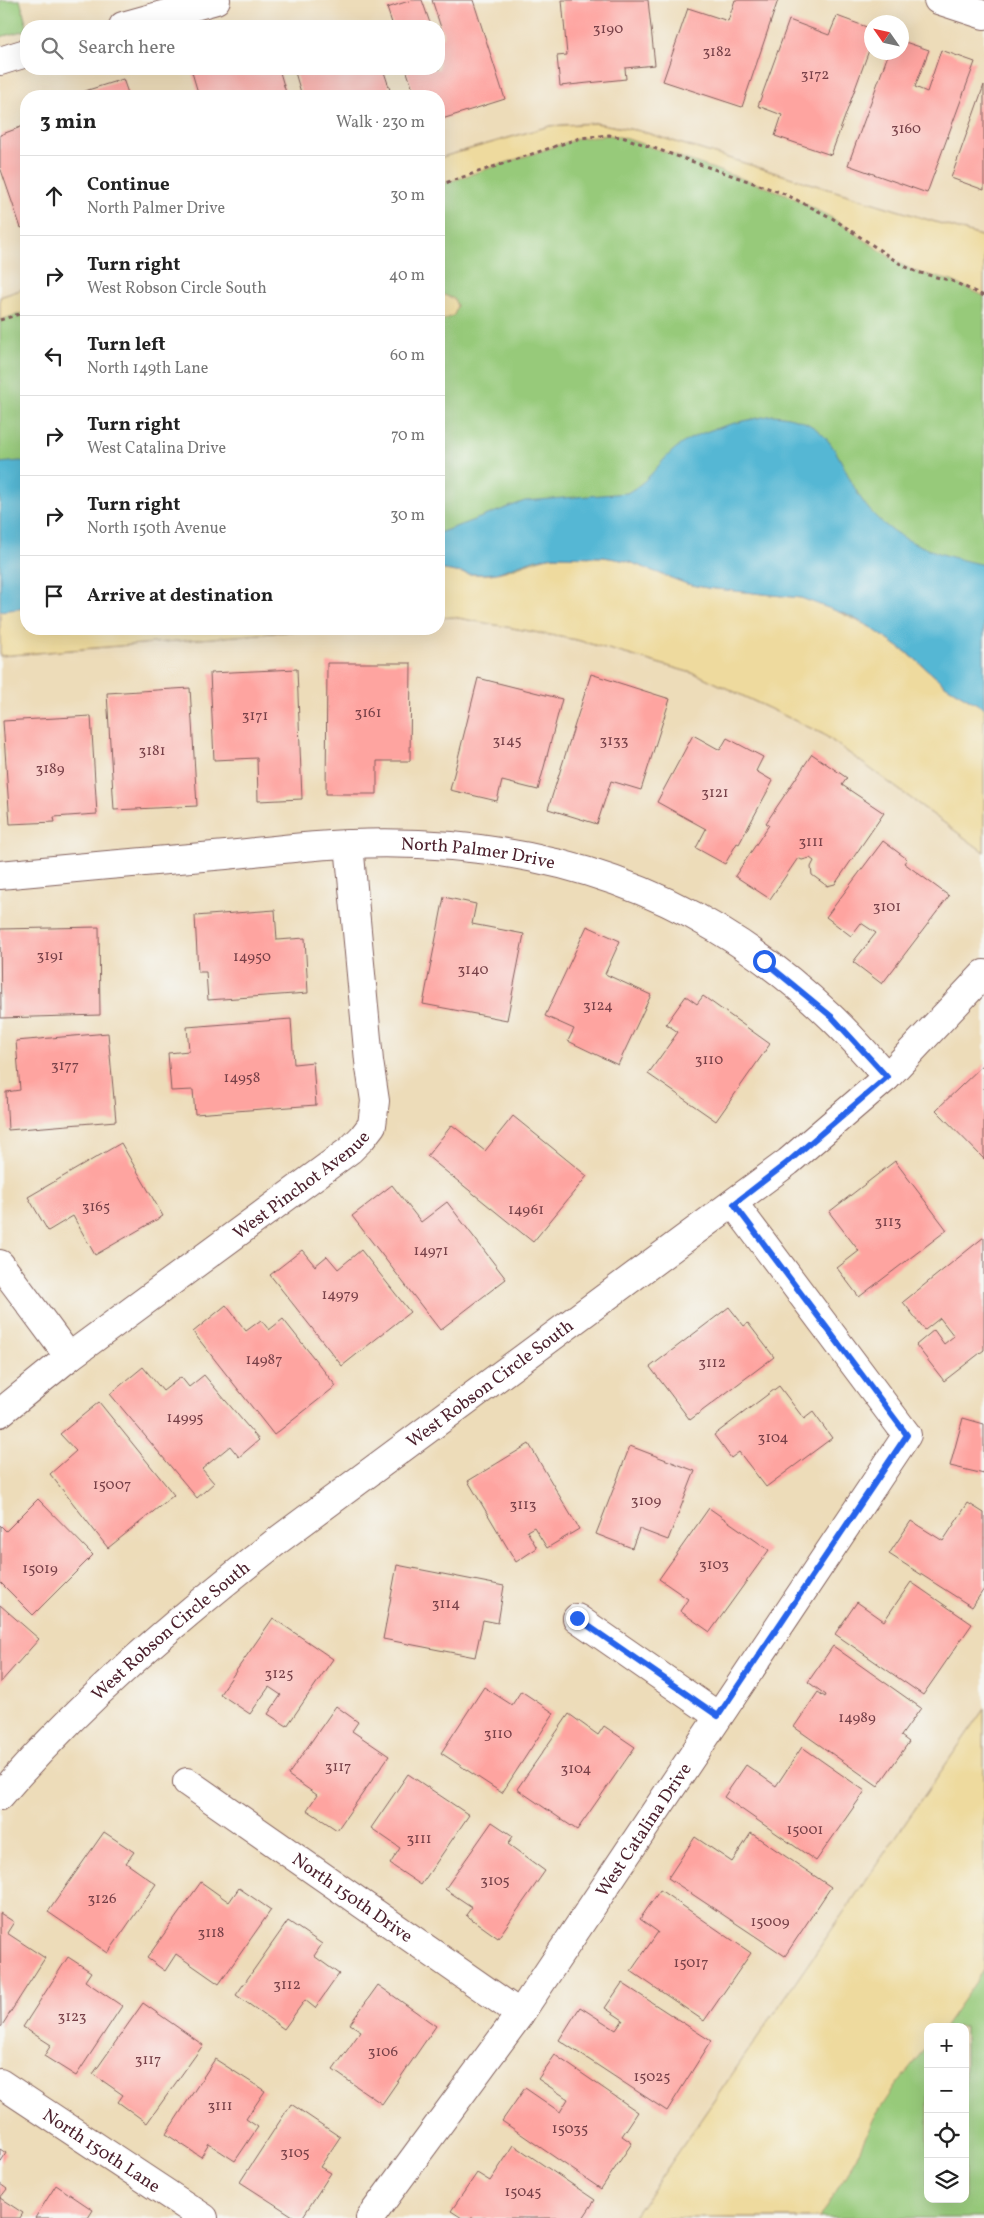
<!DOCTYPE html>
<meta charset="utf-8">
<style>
:root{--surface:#fff;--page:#f2f2f2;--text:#222;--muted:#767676;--line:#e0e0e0}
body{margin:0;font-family:Vollkorn,serif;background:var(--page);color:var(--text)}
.controls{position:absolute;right:15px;bottom:15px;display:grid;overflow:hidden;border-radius:10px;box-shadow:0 5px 20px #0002}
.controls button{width:45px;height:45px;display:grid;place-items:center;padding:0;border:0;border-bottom:1px solid var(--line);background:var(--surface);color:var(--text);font:25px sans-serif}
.compass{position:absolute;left:864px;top:15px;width:45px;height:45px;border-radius:50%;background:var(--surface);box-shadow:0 5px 20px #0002;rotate:304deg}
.stop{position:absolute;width:15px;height:15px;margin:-11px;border:4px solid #2563eb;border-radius:50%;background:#fff}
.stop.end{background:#2563eb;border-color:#fff;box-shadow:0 1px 5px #0008}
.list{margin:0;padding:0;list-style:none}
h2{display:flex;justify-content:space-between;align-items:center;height:65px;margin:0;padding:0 20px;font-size:21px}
h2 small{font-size:16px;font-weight:400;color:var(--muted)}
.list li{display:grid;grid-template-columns:32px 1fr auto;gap:15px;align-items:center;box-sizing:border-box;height:80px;padding:0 20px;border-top:1px solid var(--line)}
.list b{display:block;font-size:19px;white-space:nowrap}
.list p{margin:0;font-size:16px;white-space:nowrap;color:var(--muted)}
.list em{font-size:16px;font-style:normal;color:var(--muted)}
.icon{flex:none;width:28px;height:28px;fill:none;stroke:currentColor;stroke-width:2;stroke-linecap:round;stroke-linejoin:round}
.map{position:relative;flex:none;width:984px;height:2218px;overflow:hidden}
.search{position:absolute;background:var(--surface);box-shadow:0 5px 20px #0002;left:20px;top:20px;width:425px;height:55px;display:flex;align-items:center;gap:12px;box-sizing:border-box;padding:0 18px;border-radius:20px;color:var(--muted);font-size:19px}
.panel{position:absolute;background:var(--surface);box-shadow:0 5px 20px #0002;left:20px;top:90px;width:425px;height:545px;border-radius:20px}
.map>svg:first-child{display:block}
.green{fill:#97ca7a;stroke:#707452;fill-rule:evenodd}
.sand{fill:#eeda9e;stroke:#9c7c64}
.water{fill:#55b7d4;stroke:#506b80}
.building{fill:#fea4a0}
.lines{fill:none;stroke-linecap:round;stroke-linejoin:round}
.minor-casing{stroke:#83615d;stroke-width:30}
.path{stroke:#83615d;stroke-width:3;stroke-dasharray:4 4;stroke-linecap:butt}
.minor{stroke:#fff;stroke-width:28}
.route{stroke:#2563eb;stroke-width:6}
.labels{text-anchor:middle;stroke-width:4;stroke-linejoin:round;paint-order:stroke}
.number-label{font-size:15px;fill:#774048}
.street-label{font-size:18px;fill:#4a1f2b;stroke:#f6f6f2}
</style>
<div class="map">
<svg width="984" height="2218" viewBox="0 0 984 2218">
<rect width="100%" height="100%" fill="#f6f6f2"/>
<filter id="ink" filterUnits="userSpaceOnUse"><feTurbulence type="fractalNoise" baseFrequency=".02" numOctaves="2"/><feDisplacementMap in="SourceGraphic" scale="10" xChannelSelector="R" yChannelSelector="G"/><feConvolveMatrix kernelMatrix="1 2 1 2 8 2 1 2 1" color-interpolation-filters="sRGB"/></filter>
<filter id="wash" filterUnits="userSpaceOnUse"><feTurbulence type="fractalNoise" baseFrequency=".0096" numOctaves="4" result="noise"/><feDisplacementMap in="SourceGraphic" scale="20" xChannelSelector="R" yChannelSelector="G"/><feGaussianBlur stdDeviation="1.12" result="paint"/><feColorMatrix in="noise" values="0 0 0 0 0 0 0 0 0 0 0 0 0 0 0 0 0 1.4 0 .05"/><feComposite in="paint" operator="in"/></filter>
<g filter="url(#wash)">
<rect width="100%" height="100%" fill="#eddcb9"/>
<path class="green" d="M0,0H20L27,26L26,30L0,37Z
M595,123L640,131L984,237V852L823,734L699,675L577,640L453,617L439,618V158L550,126Z
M26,288V629H318L0,656V297Z
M984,1709V2218H633ZM928,2027H965V2199H928Z"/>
<path class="sand" d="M595,123L640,131L984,237V296L952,281L917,272L902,265L832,218L786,194L625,138L609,135L580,138L439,185V158L550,126Z
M26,288V312L0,320V297Z
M439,295H444L454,299L457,306L454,315L439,322Z
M554,556L604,557L627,561L687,584L707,588L801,598L828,607L870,627L914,658L945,685L984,708V852L823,734L699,675L577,640L453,617L439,618V569C458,572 478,577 497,573C517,569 534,559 554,556Z
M23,608H26V629H318L0,656V611Z
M984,1709V1970L944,2027H928V2046L896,2085L874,2118L856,2158L820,2218H633Z"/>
<path class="water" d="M773,415C846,420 836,479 877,518C905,545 947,557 984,565V708L945,685L914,658L870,627L850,616L801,598L707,588L687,584L627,561L604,557L554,556L536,559L496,573L482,574H468L439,569V533L525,501L627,493C652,479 656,465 675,449C698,429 743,421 773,415Z
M20,461L26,462V608L0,611V463Z"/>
<g id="blocks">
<path class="building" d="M412,0H422L431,26H393L387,8Z
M432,0H473L505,99L439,120V96H415L406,69H439V38L444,37Z
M562,0H648L655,65L625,68L626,79L560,86L557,56L567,55Z
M735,0H778L742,107L663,81L688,8L728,21Z
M837,16L872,29V42L831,155L775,136L782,115L758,106L789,20L829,35Z
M902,41L929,50L915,87L927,92L941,50L975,62L927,193L848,165L889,52H902Z
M191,69H279L287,96H199Z
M294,69H383L392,96H302Z
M123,79L129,96H86L85,91Z
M984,85V190L951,178Z
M26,125V226L21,228L0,167V135Z
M327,663H411L410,761H377V794H326Z
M297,669L302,799L258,801L257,758L214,760L210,673Z
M591,674L670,699L641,790L611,781L597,824L548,809Z
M478,678L562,699L538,790L502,781L497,801L450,790Z
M190,688L197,806L114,810L107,693Z
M91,716L97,814L54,817L55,822L10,824L3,721Z
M693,735L720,750L727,738L763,757L756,771L773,781L739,844L737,843L725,864L696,848L706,829L657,802Z
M812,754L847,778L842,785L884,813L835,884L827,886L812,875L811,867L814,861L810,858L802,860L798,858L770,899L735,876L769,825L766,823Z
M883,841L907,859L904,863L949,896L882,984L853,962L876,933L861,923L851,936L826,917Z
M444,897L476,904L472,924L524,934L507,1020L423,1004Z
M275,910L277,940L305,938L308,993L208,1000L206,972H198L195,916Z
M587,926L620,941L605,974L651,995L618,1065L568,1041L574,1029L545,1016Z
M99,927L100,1015L1,1018L0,929Z
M686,996L697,1004L703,996L770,1044L716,1121L648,1074L678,1032L666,1024Z
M291,1019L294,1064L313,1062L316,1105L195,1114L193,1090L171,1091L168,1053L189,1051L187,1027Z
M108,1033L116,1121L8,1130L6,1092L20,1090L16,1041Z
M984,1064V1159L936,1110Z
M513,1116L587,1176L533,1242L427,1156L452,1125L485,1151Z
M121,1143L163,1216L95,1255L73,1216L48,1231L28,1197Z
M895,1161L947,1230L859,1297L837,1268L859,1251L829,1212Z
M392,1185L421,1222L447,1202L506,1279L440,1330L352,1216Z
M984,1237V1350L944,1381L916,1345L934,1330L944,1344L954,1336L940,1318L925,1330L903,1302Z
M302,1250L315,1266L327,1256L338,1269L361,1250L410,1312L342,1366L270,1275Z
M226,1305L246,1331L261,1320L269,1330L283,1319L336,1386L274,1435L193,1332Z
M729,1307L744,1326L748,1323L774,1357L690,1420L650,1367Z
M143,1367L163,1391L181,1377L189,1387L204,1375L259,1440L239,1457L230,1446L202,1469L214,1483L197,1498L110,1394Z
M779,1386L804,1419L813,1412L832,1438L766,1487L739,1452L731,1458L714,1435Z
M99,1402L174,1495L108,1548L50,1474L76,1451L60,1434Z
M963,1418L984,1424V1474L950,1466Z
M529,1444L579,1529L547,1548L534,1527L527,1531L537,1548L516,1562L468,1481Z
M630,1446L695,1471L668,1540L639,1529L632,1548L596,1534Z
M38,1499L93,1555L33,1615L0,1582V1525L6,1531Z
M968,1503L984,1513V1589L972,1607L889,1554L911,1521L943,1541Z
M709,1508L769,1550L710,1632L680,1611L688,1599L659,1579Z
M397,1565L504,1586L498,1623L483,1620L475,1657L383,1639Z
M911,1582L972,1624L923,1695L835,1634L857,1602L884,1621Z
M0,1605L39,1639L0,1683Z
M273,1618L333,1659L287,1726L268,1714L281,1695L269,1687L250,1714L220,1694Z
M833,1646L921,1708L901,1736L909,1742L878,1786L794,1727L818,1692L825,1697L826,1695L808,1682Z
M484,1687L512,1705L521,1691L554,1713L502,1793L441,1753Z
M336,1706L358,1722L352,1731L389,1756L337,1830L307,1810L317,1795L288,1775Z
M569,1714L598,1735L604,1726L635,1747L577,1830L517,1789Z
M802,1747L865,1791L816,1861L724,1797L746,1765L776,1786Z
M408,1774L469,1815L421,1885L390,1864L400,1848L371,1828Z
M492,1822L513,1836L508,1844L545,1871L498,1938L466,1915L472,1907L445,1889Z
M104,1832L134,1852L126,1863L156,1884L108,1953L48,1912Z
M751,1833L831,1887L785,1956L668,1878L695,1837L732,1862Z
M201,1882L229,1902L239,1888L271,1910L219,1984L176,1954L165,1971L147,1958Z
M660,1890L751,1953L704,2021L631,1971L658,1932L640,1919Z
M0,1913L14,1922L7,1933L45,1958L1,2027Z
M288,1921L322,1944L314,1956L339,1974L315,2008L305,2000L284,2029L236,1995Z
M68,1957L91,1972L85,1981L122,2006L76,2076L44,2056L51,2045L23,2027Z
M622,1983L711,2041L667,2111L559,2040L580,2007L616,2030L623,2020L605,2008Z
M378,1985L436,2026L382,2104L333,2070L361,2031L350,2024Z
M143,2003L203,2045L147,2123L118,2102L123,2095L93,2074Z
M555,2055L638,2112L622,2136L632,2143L601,2189L502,2121L525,2088L560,2112L568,2099L538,2079Z
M215,2059L265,2091L246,2119L258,2127L235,2161L209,2144L201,2157L166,2134Z
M291,2104L340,2137L320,2167L331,2173L302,2218H296L240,2182Z
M514,2145L595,2200L583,2218H462L451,2211L477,2173L490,2181Z
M0,2149L6,2153L0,2163Z
M0,2184L7,2189L0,2198L23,2213L20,2218H0Z
M56,2185L93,2210L88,2218H35Z"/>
</g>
</g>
<g filter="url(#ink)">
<use href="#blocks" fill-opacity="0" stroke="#83615d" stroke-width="1"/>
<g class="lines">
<g class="minor-casing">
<g id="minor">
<path d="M938,0L984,15"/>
<path d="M123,26L216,0"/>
<path d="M0,61L26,53"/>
<path id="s1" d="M0,875C75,868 151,861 226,855C267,851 309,845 351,844C479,839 606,862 717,929C757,953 797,984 831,1017C851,1036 869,1057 887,1077"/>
<path d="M0,1264L69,1357"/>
<path id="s2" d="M0,1413L69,1357L350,1150L362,1138L372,1125L375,1101L369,1061L349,844"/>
<path d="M577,1618L718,1716"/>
<path id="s3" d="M187,1782L520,2014"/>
<path id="s4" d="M0,1796C82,1700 178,1619 277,1541L788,1162L887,1077L984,974"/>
<path id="s5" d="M0,2083L204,2218"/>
<path id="s6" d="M370,2218L520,2014L907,1435L734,1204"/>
</g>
</g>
<path class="path" d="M439,185L580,138L609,135L625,138L785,194L832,218L902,265L917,272L952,281L984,296
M0,320L26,312"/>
<use href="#minor" class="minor"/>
</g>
</g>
<g class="lines" filter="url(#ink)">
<path class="route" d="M577,1618L718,1716L907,1435L734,1204L788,1162L887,1077L832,1017L764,961"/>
</g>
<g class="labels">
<g class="number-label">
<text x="608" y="33">3190</text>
<text x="717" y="56">3182</text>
<text x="815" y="79">3172</text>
<text x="906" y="133">3160</text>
<text x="368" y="717">3161</text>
<text x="255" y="720">3171</text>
<text x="507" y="745">3145</text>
<text x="614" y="745">3133</text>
<text x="152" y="755">3181</text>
<text x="50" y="773">3189</text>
<text x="715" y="797">3121</text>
<text x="811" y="846">3111</text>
<text x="887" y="911">3101</text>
<text x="50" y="960">3191</text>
<text x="252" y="961">14950</text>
<text x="473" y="974">3140</text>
<text x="598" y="1010">3124</text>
<text x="709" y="1064">3110</text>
<text x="65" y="1070">3177</text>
<text x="242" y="1082">14958</text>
<text x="96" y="1211">3165</text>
<text x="526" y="1214">14961</text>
<text x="888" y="1226">3113</text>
<text x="431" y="1255">14971</text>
<text x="340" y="1299">14979</text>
<text x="264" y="1364">14987</text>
<text x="712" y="1367">3112</text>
<text x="185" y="1422">14995</text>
<text x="773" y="1442">3104</text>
<text x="112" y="1489">15007</text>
<text x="646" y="1505">3109</text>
<text x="523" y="1509">3113</text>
<text x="714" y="1569">3103</text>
<text x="40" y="1573">15019</text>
<text x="446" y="1608">3114</text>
<text x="279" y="1678">3125</text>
<text x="857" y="1722">14989</text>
<text x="498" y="1738">3110</text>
<text x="338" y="1771">3117</text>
<text x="576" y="1773">3104</text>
<text x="805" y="1834">15001</text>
<text x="419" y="1843">3111</text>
<text x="495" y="1885">3105</text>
<text x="102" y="1903">3126</text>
<text x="770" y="1926">15009</text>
<text x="211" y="1937">3118</text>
<text x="691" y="1967">15017</text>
<text x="287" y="1989">3112</text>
<text x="72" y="2021">3123</text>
<text x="383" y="2056">3106</text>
<text x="148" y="2064">3117</text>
<text x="652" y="2081">15025</text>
<text x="220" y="2110">3111</text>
<text x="570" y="2133">15035</text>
<text x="295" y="2157">3105</text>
<text x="523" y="2196">15045</text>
</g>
<g class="street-label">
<text dy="6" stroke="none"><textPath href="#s1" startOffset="480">North Palmer Drive</textPath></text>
<text dy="6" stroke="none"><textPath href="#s2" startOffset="378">West Pinchot Avenue</textPath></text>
<text dy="6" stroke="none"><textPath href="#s4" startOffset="642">West Robson Circle South</textPath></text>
<text dy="6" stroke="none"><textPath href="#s4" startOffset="238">West Robson Circle South</textPath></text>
<text dy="6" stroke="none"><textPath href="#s6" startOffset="475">West Catalina Drive</textPath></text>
<text dy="6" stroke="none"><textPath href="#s3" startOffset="202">North 150th Drive</textPath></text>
<text dy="6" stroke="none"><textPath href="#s5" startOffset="122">North 150th Lane</textPath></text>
</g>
</g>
</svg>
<div class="controls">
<button>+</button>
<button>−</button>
<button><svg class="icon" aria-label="locate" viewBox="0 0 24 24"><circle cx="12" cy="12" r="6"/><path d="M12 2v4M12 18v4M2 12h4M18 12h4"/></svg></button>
<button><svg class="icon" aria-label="layers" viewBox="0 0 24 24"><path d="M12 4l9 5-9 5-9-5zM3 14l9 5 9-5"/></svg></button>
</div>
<svg class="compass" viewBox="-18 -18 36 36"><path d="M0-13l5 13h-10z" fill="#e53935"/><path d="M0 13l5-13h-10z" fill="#767676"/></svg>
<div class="stop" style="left:764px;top:961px"></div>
<div class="stop end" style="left:577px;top:1618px"></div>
<div class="search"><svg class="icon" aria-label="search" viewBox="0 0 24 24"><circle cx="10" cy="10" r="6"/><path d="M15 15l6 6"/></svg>Search here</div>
<section class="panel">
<h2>3 min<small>Walk · 230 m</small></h2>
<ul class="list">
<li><svg class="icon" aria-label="ahead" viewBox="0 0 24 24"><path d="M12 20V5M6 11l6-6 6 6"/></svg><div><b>Continue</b><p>North Palmer Drive</p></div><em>30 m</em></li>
<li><svg class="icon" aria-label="right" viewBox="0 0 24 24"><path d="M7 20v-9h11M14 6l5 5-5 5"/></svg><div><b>Turn right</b><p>West Robson Circle South</p></div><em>40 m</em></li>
<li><svg class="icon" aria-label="left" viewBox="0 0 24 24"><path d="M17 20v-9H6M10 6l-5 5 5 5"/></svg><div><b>Turn left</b><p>North 149th Lane</p></div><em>60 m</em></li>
<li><svg class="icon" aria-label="right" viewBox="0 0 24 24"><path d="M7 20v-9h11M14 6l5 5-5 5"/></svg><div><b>Turn right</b><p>West Catalina Drive</p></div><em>70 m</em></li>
<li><svg class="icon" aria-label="right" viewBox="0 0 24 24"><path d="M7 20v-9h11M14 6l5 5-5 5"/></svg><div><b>Turn right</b><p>North 150th Avenue</p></div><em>30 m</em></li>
<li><svg class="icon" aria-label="arrive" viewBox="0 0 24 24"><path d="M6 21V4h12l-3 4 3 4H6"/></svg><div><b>Arrive at destination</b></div></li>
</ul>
</section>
</div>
